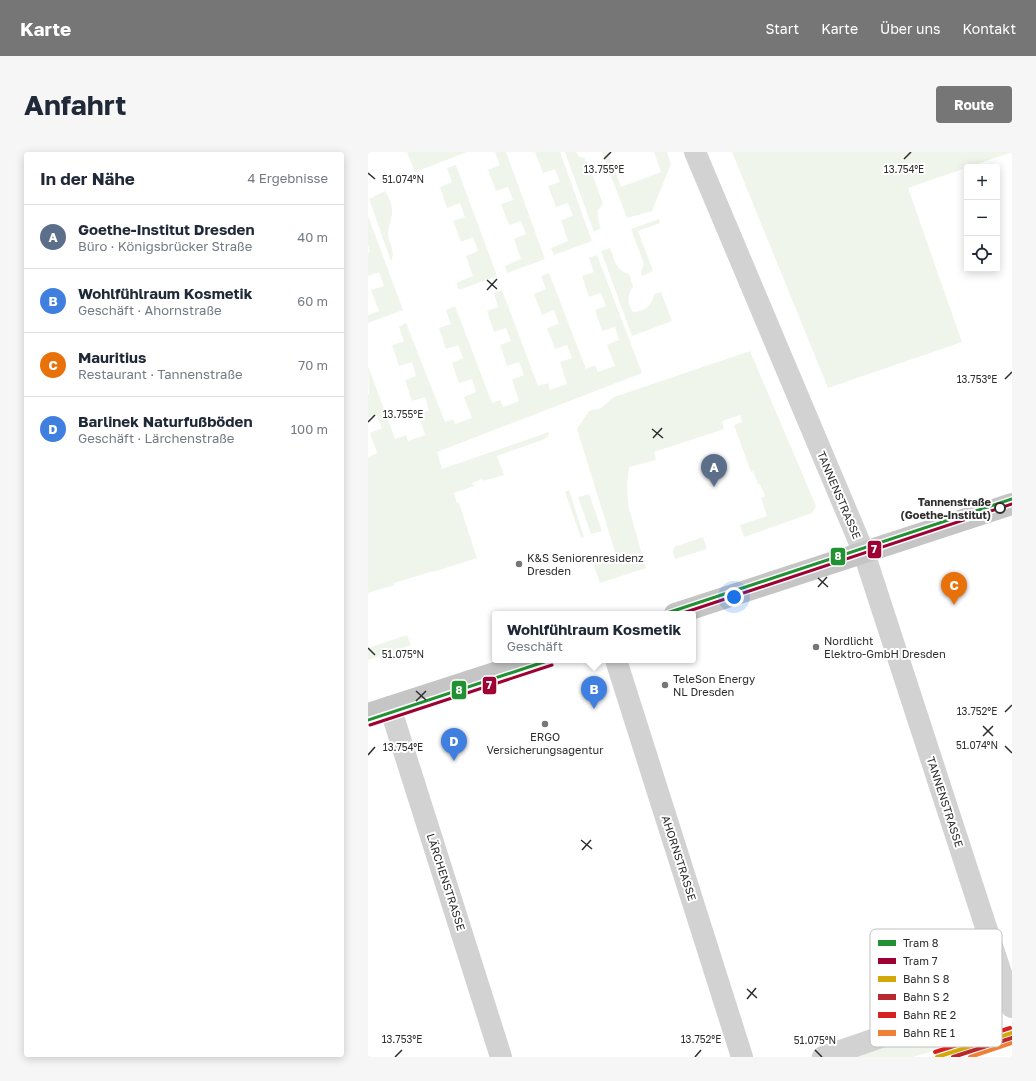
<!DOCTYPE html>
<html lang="de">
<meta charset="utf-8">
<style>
:root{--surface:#fff;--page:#f6f6f7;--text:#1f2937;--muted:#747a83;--line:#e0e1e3;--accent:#767676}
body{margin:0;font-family:"Golos Text",sans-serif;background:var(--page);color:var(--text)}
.controls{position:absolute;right:12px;top:12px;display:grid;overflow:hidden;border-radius:4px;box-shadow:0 2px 10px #0003}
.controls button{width:36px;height:36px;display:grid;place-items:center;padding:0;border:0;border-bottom:1px solid var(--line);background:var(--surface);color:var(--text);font:20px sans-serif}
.you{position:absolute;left:366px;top:445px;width:14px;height:14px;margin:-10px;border:3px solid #fff;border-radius:50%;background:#1a73e8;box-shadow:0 0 0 6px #1a73e833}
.badge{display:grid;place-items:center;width:26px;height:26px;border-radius:50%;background:var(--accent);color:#fff;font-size:13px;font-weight:700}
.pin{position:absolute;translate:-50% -33px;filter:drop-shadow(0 1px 2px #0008)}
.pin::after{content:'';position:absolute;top:21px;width:14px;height:12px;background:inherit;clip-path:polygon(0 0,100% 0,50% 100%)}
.popup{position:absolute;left:124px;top:459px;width:204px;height:52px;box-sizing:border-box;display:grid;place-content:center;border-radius:4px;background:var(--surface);filter:drop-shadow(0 1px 3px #0005);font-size:13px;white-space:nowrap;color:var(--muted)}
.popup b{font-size:15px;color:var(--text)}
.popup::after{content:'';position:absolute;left:50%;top:100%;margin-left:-8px;border:8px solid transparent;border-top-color:var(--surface)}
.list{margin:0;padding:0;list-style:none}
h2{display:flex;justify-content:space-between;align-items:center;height:52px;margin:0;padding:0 16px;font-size:17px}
h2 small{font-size:13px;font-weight:400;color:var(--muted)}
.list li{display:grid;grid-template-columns:26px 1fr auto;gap:12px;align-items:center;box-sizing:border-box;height:64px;padding:0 16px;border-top:1px solid var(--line)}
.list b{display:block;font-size:15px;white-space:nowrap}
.list p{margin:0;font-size:13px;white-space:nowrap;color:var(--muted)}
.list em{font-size:13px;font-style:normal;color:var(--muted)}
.icon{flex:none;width:22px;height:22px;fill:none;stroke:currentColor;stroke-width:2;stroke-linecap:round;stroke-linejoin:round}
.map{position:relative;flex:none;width:644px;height:905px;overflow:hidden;border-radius:4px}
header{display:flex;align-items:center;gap:24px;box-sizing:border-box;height:56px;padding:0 20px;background:var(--accent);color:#fff}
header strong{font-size:19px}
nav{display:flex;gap:22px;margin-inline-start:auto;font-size:14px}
.intro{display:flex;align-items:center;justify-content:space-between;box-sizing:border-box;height:96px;padding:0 24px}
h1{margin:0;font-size:28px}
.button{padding:10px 18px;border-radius:4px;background:var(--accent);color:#fff;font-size:14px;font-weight:700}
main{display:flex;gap:24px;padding:0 24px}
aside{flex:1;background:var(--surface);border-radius:4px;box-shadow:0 2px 10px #0003}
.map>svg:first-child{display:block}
.green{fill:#eff5eb}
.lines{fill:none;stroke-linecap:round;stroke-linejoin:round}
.minor{stroke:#d2d2d2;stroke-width:22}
.primary{stroke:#c5c5c5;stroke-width:22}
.rail-1-casing{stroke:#fff;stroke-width:7}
.rail-2-casing{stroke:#fff;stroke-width:7}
.rail-3-casing{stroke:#fff;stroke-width:7}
.rail-4-casing{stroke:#fff;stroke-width:7}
.rail-1{stroke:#d5a809;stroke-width:4}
.rail-2{stroke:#b8282e;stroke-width:4}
.rail-3{stroke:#d7221f;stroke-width:4}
.rail-4{stroke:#ef8037;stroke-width:4}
.tram-1-casing{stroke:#fff;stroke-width:6}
.tram-2-casing{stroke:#fff;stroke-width:6}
.tram-1{stroke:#229133;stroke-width:3}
.tram-2{stroke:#9e0234;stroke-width:3}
.ticks{fill:none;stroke:#2d2d2d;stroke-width:1.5}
.stop-dot{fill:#fff;stroke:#2d2d2d;stroke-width:2}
.poi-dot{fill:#767676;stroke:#fff;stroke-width:1.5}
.labels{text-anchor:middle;stroke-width:4;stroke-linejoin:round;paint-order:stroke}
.street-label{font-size:11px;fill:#2d2d2d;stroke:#fff}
.stop-label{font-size:11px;font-weight:bold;fill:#2d2d2d;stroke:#fff;text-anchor:end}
.poi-label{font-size:11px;fill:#2d2d2d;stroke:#fff;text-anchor:start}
.key{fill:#fff;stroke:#c0c0c0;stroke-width:1}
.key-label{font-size:11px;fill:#2d2d2d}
.ticks-label{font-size:10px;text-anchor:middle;fill:#2d2d2d;stroke:#fff;stroke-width:4;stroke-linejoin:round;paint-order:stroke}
.line-badge{stroke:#fff;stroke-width:1.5}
.badge-label{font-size:11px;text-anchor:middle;font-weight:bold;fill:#fff}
</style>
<header>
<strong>Karte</strong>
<nav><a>Start</a><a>Karte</a><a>Über uns</a><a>Kontakt</a></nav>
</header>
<div class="intro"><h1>Anfahrt</h1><a class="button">Route</a></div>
<main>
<aside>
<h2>In der Nähe<small>4 Ergebnisse</small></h2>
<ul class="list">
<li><span class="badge" style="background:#5c6f8a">A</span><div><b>Goethe-Institut Dresden</b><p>Büro · Königsbrücker Straße</p></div><em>40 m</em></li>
<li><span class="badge" style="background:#3f7fe0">B</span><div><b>Wohlfühlraum Kosmetik</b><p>Geschäft · Ahornstraße</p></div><em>60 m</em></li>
<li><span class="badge" style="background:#e8710a">C</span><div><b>Mauritius</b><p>Restaurant · Tannenstraße</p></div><em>70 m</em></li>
<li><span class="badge" style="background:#3f7fe0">D</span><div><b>Barlinek Naturfußböden</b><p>Geschäft · Lärchenstraße</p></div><em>100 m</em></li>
</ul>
</aside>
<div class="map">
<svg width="644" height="905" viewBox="0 0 644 905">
<rect width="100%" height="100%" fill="#fff"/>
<path class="green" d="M39,0H99L47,20Z
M127,0H138L177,107L139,121L137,114L153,107L146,87L158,82L153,69L141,73L133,52L145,48L140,35L128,39L120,18L132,13Z
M167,0H192L224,89L186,103L183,96L200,89L193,68L205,64L200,51L188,55L180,34L192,30L187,17L175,21Z
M197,0H208L212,5L217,6V9L220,10L235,52L230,58V66L233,76L226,80Z
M234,0H240L253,35L293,20L286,0H299L303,12L284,59L259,66Z
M364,0H644L540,36L594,190L460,236Z
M88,13L129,124L91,138L88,131L105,124L98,104L110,99L105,85L93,90L85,69L97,65L92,51L79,56L72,35L84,30L79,16Z
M17,39C20,45 24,51 24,57C25,65 20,74 20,82C21,93 28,99 23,109L1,47Z
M0,64L35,158L0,171V163L11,159L3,138L16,134L11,120L0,124V101L2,99L0,93Z
M291,67L292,71L270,79L285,119L274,124L273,120L276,112L263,77Z
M242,96C247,108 247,118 261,122L265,135C259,143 259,152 265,160C276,160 285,153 286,142L293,140L304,169L264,184L233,99Z
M229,103L274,221L69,300L74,317L181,280L180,285L174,288L129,304L136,323L115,329L114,327L104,331L106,334L86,341L89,351H91L109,406L65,420V419L26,431V433L0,441V305L9,301L2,281L14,276L9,263L0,266V242H1L0,214L27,287L38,283L40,289L57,283L50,262L61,258L57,245L44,249L37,228L48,224L44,210L31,214L24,193L36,189L31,175L38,171L77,270L85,267L87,272L104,266L96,245L108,240L104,227L91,231L84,211L95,206L90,193L78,197L71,176L83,172L78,158L87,154L124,251L132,248L135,255L151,249L144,228L156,223L151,210L139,214L132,193L143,189L138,176L126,180L119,159L130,155L126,141L134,138L170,234L180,231L182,238L199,232L192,210L204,206L199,193L187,197L179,176L191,172L186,158L174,163L166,142L178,137L173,124L181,121L218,217L227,213L230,220L247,214L239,193L251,188L247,175L234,179L227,158L238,154L233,141L221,145L214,124L226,120L221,106Z
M382,199L448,354L444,361L376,385L372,373L399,364L393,346L397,344L392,332H390L385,319L383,320L366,273L374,270L372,263L354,269L356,277L286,300L288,308L261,315L259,333L260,353L278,416L232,431L225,411L248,403L209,277L221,259L233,256L246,245Z
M201,338L216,385L213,386L197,340Z
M221,342L234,379L223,382L210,345Z
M335,385L339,397L307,407L305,400L306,395Z
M39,483L43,493L0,508V496Z
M605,861L618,883L545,905H472Z"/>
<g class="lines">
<path class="minor" d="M327,0L496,401L644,855
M248,508L374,905
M22,555L133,905
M455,905L615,850L638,834L644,832"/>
<path class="primary" d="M307,462L644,352
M0,562L167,508"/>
<g class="rail-1-casing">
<path id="rail-1" d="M569,905L644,881"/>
</g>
<g class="rail-2-casing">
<path id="rail-2" d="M585,905L644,886"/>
</g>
<g class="rail-3-casing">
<path id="rail-3" d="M567,900L642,876"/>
</g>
<g class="rail-4-casing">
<path id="rail-4" d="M602,905L644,891"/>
</g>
<use href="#rail-1" class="rail-1"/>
<use href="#rail-2" class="rail-2"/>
<use href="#rail-3" class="rail-3"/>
<use href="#rail-4" class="rail-4"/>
<g class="tram-1-casing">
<path id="tram-1" d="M296,462L644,347
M0,568L182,508"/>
</g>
<g class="tram-2-casing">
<path id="tram-2" d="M312,462L644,352
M2,573L184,513"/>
</g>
<use href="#tram-1" class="tram-1"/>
<use href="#tram-2" class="tram-2"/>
</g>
<path class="ticks" d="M236,7L243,0M536,7L543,0M0,21L7,27M119,128L129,137M119,138L129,127M637,227L644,220M0,270L7,263M284,277L295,286M285,286L294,276M450,426L460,435M450,435L459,425M0,496L7,503M48,539L58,548M48,549L58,539M637,560L644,553M615,574L625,584M615,584L625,574M637,594L644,601M0,603L7,595M213,688L224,697M214,698L223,688M379,837L389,846M379,847L388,836M447,898L454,905M27,905L34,898M327,905L333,898"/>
<circle class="stop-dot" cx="632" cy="356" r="5"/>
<g class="poi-dot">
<circle cx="151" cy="412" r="4"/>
<circle cx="448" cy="495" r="4"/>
<circle cx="297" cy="533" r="4"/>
<circle cx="177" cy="572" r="4"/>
</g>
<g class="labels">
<g class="street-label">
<text transform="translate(471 343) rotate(67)" y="4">TANNENSTRASSE</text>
<text transform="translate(577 650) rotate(72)" y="4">TANNENSTRASSE</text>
<text transform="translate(311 706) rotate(72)" y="4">AHORNSTRASSE</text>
<text transform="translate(78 730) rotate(72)" y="4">LÄRCHENSTRASSE</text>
</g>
<g class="stop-label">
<text x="623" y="354">Tannenstraße<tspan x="623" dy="13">(Goethe-Institut)</tspan></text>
</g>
<g class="poi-label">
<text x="159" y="410">K&amp;S Seniorenresidenz<tspan x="159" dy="13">Dresden</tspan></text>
<text x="456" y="493">Nordlicht<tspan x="456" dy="13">Elektro-GmbH Dresden</tspan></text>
<text x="305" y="531">TeleSon Energy<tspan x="305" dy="13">NL Dresden</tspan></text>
<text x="177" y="589" text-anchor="middle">ERGO<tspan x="177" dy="13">Versicherungsagentur</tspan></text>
</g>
</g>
<rect x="502" y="777" width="132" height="118" rx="6" class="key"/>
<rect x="510" y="788" width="18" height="6" fill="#229133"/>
<rect x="510" y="806" width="18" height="6" fill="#9e0234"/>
<rect x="510" y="824" width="18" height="6" fill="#d5a809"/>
<rect x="510" y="842" width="18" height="6" fill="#b8282e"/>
<rect x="510" y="860" width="18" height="6" fill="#d7221f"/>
<rect x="510" y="878" width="18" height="6" fill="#ef8037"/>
<g class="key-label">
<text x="535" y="795">Tram 8</text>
<text x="535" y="813">Tram 7</text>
<text x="535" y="831">Bahn S 8</text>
<text x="535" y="849">Bahn S 2</text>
<text x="535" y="867">Bahn RE 2</text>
<text x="535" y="885">Bahn RE 1</text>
</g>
<g class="ticks-label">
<text x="236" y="21">13.755°E</text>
<text x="536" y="21">13.754°E</text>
<text x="35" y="31">51.074°N</text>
<text x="609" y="231">13.753°E</text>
<text x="35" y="266">13.755°E</text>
<text x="35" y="506">51.075°N</text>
<text x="609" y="563">13.752°E</text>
<text x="609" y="597">51.074°N</text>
<text x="35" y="599">13.754°E</text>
<text x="34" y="891">13.753°E</text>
<text x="333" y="891">13.752°E</text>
<text x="447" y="892">51.075°N</text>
</g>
<g class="line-badge">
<rect x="499" y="388" width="15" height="19" rx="4" fill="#9e0234"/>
<rect x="462" y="395" width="16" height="19" rx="4" fill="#229133"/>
<rect x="114" y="524" width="15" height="19" rx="4" fill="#9e0234"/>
<rect x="83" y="528" width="16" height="20" rx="4" fill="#229133"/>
</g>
<g class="badge-label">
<text x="506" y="401">7</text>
<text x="470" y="408">8</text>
<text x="121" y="537">7</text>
<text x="91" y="542">8</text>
</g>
</svg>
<div class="controls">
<button>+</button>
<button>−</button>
<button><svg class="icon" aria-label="locate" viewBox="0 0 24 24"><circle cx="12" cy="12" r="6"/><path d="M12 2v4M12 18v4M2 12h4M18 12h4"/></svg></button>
</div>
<div class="you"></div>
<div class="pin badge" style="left:346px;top:335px;background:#5c6f8a">A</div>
<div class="pin badge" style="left:226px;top:557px;background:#3f7fe0">B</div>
<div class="popup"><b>Wohlfühlraum Kosmetik</b>Geschäft</div>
<div class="pin badge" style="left:586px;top:453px;background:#e8710a">C</div>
<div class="pin badge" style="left:86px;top:609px;background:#3f7fe0">D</div>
</div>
</main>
